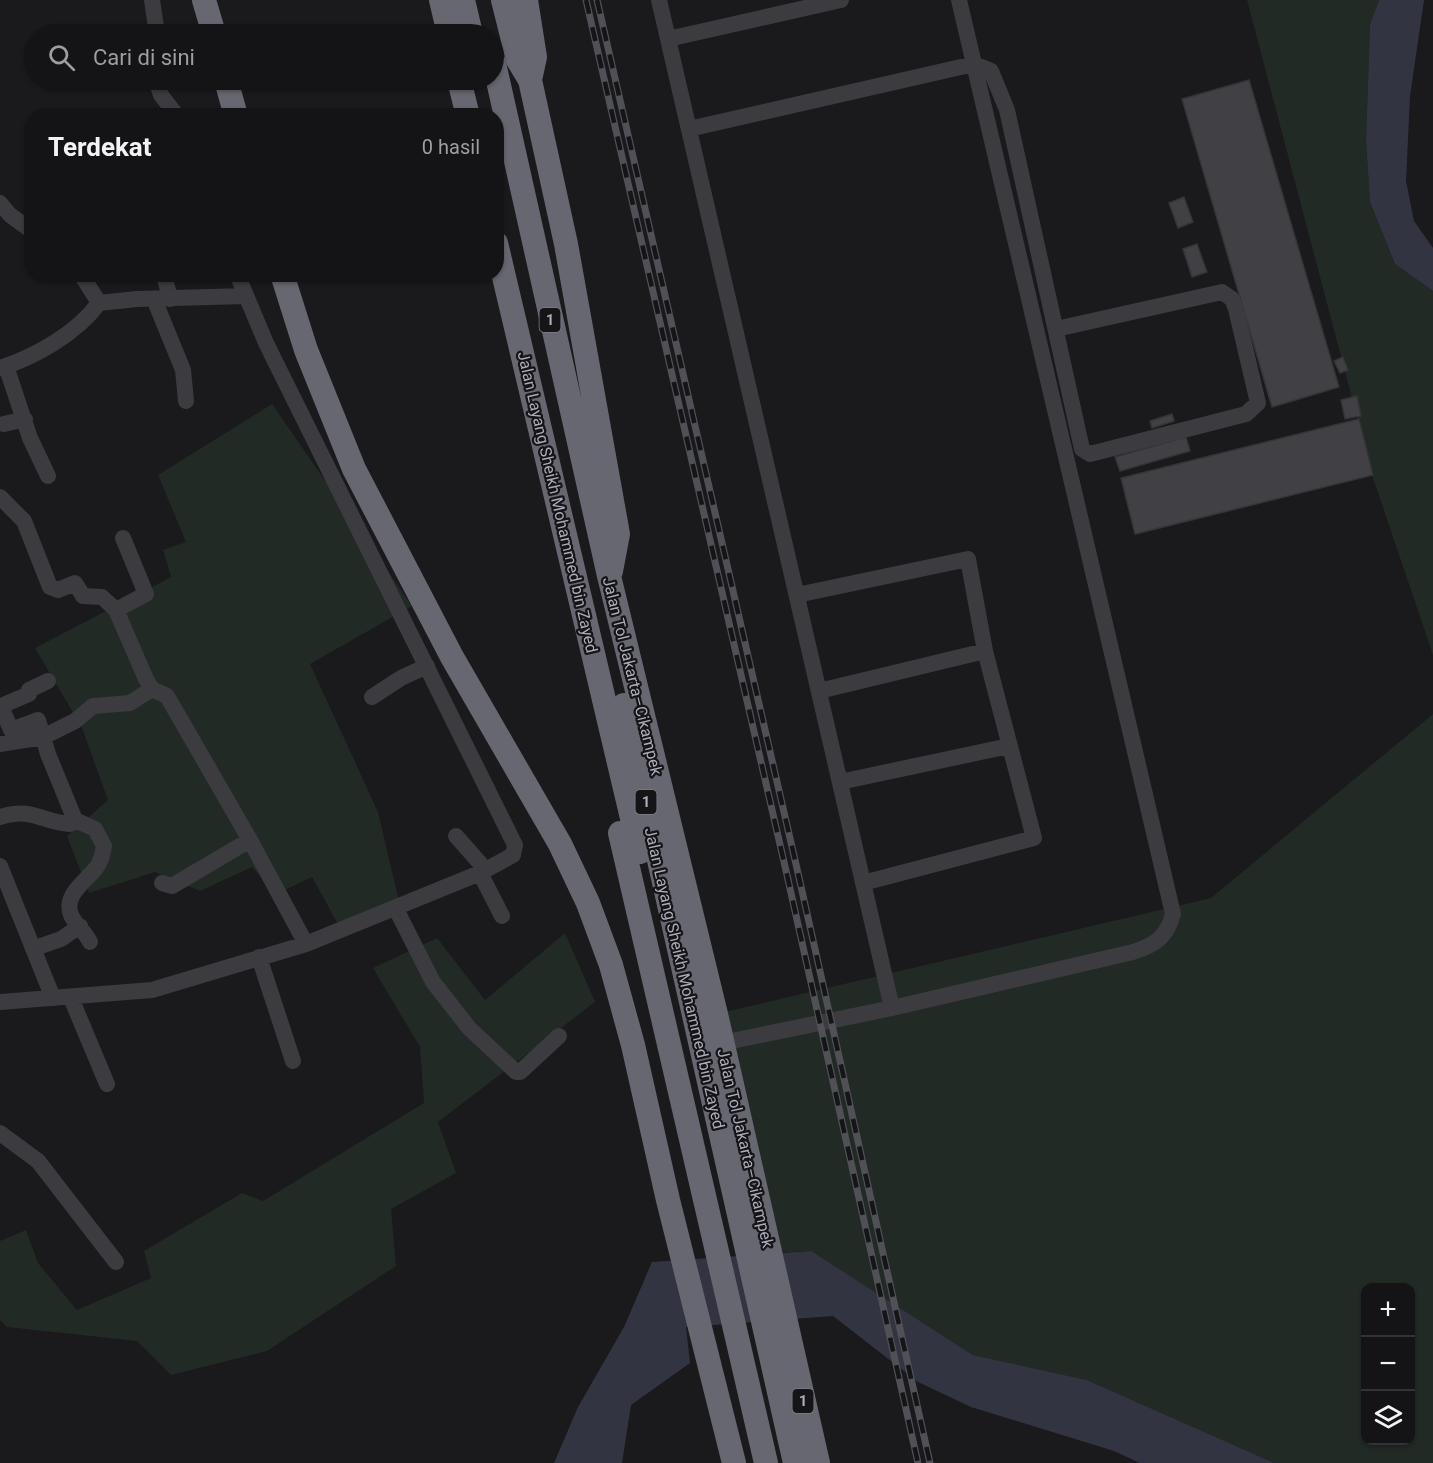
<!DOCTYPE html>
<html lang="id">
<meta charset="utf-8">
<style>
:root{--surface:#141315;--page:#212022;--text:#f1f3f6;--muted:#9d9ea0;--line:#333234}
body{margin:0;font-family:Roboto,sans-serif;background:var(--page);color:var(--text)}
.controls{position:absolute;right:18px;bottom:18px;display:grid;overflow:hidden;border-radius:12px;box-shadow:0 2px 4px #0004}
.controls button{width:54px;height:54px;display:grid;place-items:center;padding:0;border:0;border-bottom:2px solid var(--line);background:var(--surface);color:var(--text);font:30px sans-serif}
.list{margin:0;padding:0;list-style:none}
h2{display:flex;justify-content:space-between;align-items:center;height:78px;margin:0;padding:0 24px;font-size:26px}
h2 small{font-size:20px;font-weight:400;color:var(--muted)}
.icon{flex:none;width:33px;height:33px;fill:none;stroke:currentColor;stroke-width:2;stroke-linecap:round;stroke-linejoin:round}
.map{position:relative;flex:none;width:1433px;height:1463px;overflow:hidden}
.search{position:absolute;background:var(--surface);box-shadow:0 2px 4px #0004;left:24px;top:24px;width:480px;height:66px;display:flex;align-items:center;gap:15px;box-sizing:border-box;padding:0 21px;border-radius:33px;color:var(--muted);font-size:22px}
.panel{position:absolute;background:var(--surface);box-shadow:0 2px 4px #0004;left:24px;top:108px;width:480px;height:174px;border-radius:24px}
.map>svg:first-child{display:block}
.green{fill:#212a25;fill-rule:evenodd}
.water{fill:#323541}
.building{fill:#414045;stroke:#353437;stroke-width:1.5}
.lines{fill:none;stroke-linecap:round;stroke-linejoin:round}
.minor{stroke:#3b3b40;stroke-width:16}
.highway{stroke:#676771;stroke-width:24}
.rail-casing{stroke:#505057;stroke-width:7}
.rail{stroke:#151417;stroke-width:4.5;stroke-dasharray:14;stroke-linecap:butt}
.labels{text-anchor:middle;stroke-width:4.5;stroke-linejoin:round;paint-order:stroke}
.shield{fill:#151417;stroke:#7f7e8a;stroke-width:1.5}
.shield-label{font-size:15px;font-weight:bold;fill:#adacbb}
.street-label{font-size:16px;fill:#adacbb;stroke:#151417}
</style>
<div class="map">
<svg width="1433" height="1463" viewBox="0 0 1433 1463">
<rect width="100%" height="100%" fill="#1a191c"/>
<path class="green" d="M1247,0H1379L1370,24L1366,141L1370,202L1395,264L1433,291V655L1373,478Z
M272,404L412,606L310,664L378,812L399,901L339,926L312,877L276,894L252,867L200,891L155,872L89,893L67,836L108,800L82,728L35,648L171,577L163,550L186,542L158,475Z
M1433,714V1463H1274L1087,1380L973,1355L810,1251L769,1253L716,1014L1211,898ZM1366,1288H1410V1440H1366Z
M565,933L595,1002L438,1122L456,1173L391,1209L396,1266L267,1351L171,1375L137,1341L7,1327L0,1320V1241L26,1230L38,1263L77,1310L151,1278L144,1251L242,1193L263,1201L424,1103L420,1047L373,968L437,938L485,1000Z"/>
<path class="water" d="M1379,0H1424L1410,96L1406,181L1414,221L1433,248V291L1395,264L1370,202L1366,141L1370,24Z
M811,1251L973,1355L1087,1380L1274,1463H1140L1114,1451L971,1407L918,1382L833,1316L686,1327L690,1363L631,1405L622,1463H554L578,1407L624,1327L652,1262Z"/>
<path class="building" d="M1249,80L1339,387L1272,407L1182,99Z
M1184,197L1193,222L1178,228L1169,203Z
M1197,244L1207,272L1192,277L1183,249Z
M1343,357L1348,370L1340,373L1334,361Z
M1357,396L1361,416L1345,419L1341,400Z
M1172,414L1174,421L1152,428L1150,421Z
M1359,419L1373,475L1135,534L1121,478Z
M1186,437L1190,451L1120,471L1115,457Z"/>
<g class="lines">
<path class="minor" d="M152,0L157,34
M659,0L892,1008
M668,39L841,0
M156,80L161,95L177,116
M689,129L974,64L991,71L1007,110L1082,449L1090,454L1246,414L1258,403L1236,309L1232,299L1222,292L1056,329
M0,203L10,215L32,231
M81,274L99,303
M164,274L170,299
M154,299L183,370L186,401
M6,366L30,438L48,476
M0,368C35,357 77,333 99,303L137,299L246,296
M4,424L25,419
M0,497L24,521L50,587L58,590L75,583L83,596L102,597L116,610L146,679L152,689L167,696L250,840L306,944
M797,595L968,559L985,651L1034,838L863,883
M116,610L146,594L123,538
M819,691L985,651
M372,697L401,678L427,666
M0,744L43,737L75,721L93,706L130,703L152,689
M840,782L1009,746
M0,817C34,807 40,822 70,824L75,820L48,754L38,720L11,730L1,706L29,694V690L48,681
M75,820L95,829L104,846C103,853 101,862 96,868C86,881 63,895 71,915C75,925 85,931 90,942
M456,836L486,870
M0,866L53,998
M480,873L502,916
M162,883L172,886L250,840
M396,909L433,982L469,1028L516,1072H520L559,1036
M35,948L61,939L80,926
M259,957L293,1061
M71,998L107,1084
M0,1002L152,990L306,944L480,873L513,855L515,845L266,343L237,274
M722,1043L892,1008L1133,952C1155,945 1167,937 1173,914L959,0
M0,1133L38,1161L116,1262"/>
<path class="highway" d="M204,0L214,34
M441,0L449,34
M463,0L471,34
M503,0L518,60L530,80L566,244L618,534L611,571
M526,0L535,57L530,80
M494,63L609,576L716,1014L818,1463
M226,80L236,116
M459,80L468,116
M496,243L640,852
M282,274L306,350L354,469L452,657L560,844L588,903L611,965L633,1045L668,1200L734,1463
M624,705L795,1463
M620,833L766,1463"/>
<g class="rail-casing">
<path id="rail" d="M586,0L787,875L918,1463
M597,0L798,873L930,1463"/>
</g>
<use href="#rail" class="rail"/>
</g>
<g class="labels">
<g class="shield">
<rect x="539.5" y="308" width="21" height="24" rx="4.5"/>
<rect x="635.5" y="790" width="21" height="24" rx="4.5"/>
<rect x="792.5" y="1389" width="21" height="24" rx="4.5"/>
</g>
<g class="shield-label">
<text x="550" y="325">1</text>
<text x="646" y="807">1</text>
<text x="803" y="1406">1</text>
</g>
<g class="street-label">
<text transform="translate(558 502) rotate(77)" y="6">Jalan Layang Sheikh Mohammed bin Zayed</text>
<text transform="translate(633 676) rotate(76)" y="6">Jalan Tol Jakarta–Cikampek</text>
<text transform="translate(685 978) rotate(77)" y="6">Jalan Layang Sheikh Mohammed bin Zayed</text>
<text transform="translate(746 1148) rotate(77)" y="6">Jalan Tol Jakarta–Cikampek</text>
</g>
</g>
</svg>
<div class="controls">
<button>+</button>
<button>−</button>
<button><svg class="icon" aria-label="layers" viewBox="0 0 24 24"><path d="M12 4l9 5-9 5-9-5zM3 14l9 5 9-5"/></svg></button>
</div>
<div class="search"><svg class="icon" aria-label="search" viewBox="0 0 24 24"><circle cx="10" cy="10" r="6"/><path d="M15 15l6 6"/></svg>Cari di sini</div>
<section class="panel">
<h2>Terdekat<small>0 hasil</small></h2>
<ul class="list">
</ul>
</section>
</div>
